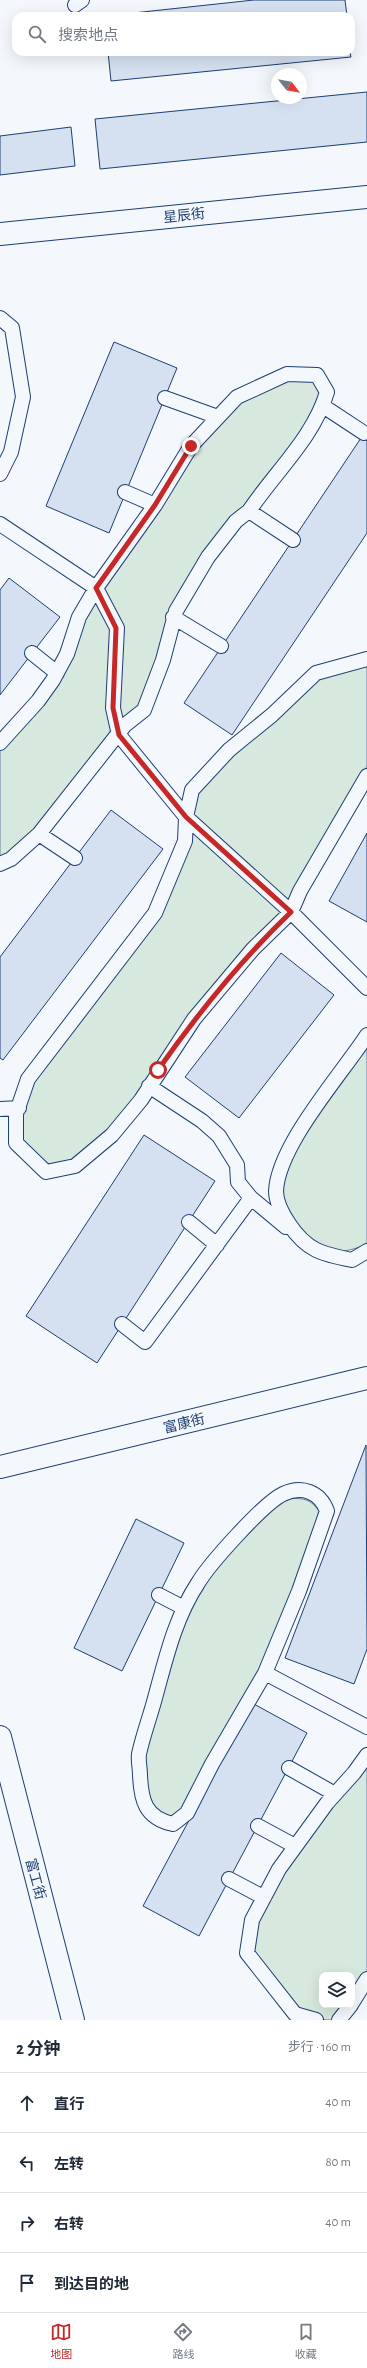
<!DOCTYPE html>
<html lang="zh">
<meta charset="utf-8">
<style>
:root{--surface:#fff;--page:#f6f6f7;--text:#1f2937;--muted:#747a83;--line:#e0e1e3;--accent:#c62828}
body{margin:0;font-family:"Alegreya Sans","Noto Sans SC",sans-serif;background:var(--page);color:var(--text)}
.controls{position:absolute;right:12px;bottom:12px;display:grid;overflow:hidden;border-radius:8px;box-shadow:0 4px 16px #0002}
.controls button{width:36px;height:36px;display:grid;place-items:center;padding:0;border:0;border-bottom:1px solid var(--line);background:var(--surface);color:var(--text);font:20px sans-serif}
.compass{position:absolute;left:271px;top:68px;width:36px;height:36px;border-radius:50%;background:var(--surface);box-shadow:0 4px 16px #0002;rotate:121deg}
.stop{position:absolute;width:12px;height:12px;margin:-9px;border:3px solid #c62828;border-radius:50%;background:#fff}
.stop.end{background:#c62828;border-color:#fff;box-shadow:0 1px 4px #0008}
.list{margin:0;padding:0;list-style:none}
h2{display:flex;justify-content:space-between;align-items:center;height:52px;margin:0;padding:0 16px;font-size:17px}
h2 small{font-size:13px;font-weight:400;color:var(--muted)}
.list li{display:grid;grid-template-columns:26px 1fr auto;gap:12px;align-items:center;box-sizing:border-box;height:60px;padding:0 16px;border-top:1px solid var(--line)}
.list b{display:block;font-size:15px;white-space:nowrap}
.list em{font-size:13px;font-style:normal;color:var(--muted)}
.icon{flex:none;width:22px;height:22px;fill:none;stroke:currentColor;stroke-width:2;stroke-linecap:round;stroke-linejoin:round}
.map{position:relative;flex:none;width:367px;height:2020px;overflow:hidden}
.search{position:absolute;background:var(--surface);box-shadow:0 4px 16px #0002;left:12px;right:12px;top:12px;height:44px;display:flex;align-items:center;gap:10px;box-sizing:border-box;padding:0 14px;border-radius:12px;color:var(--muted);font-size:15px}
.sheet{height:292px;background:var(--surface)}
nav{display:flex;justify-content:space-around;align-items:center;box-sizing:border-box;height:56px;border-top:1px solid var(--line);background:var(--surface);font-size:11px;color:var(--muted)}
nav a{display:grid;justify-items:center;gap:2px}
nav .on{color:var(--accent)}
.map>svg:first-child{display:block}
.green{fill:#d7e8df;stroke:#687fa3}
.building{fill:#d5e0f0;stroke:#1d3f73}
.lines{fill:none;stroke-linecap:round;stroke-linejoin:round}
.lane-casing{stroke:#1d3f73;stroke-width:16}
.street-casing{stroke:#1d3f73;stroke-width:24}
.secondary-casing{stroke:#1d3f73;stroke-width:24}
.lane{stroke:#f4f7fb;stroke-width:14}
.street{stroke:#f4f7fb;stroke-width:22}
.secondary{stroke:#f4f7fb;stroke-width:22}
.route{stroke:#c62828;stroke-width:5}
.labels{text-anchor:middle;stroke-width:3;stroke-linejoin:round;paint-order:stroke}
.street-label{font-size:14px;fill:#1d3f73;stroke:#f4f7fb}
</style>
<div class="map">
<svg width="367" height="2020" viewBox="0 0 367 2020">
<rect width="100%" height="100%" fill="#f4f7fb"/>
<path class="green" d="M290,376L316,378L324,394L306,431L207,555L142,709L120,728L115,705L120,628L99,586L193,447L239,398Z
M95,593L113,629L116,734L38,831L0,860V747L41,704Z
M367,663V766L288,903L190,816L197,789L318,677Z
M189,824L288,912L113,1130L73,1164L46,1169L18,1142L20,1114L31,1081L156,918Z
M367,1045V1244C341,1255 328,1254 306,1236C251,1194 306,1132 335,1092C346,1077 356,1060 367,1045Z
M283,1499C303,1498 310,1497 321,1514L264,1665L198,1785L173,1821L161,1818L147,1794L145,1756L180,1626L211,1570Z
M367,1763V1973L352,1997V1975H322V2005H347L335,2020H326L295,2011L250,1952L256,1921L281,1870Z"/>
<path class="building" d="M254,0H345L347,16H105Z
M108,52H350L351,57L111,81Z
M367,92V142L100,169L95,119Z
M71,127L75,166L0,175V136Z
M114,342L177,368L109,533L46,506Z
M367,429V533L232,735L184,703Z
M9,578L60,617L0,695V590Z
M111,810L163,849L3,1060L0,1058V957Z
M367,833V922L329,901Z
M281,953L334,995L239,1118L185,1077Z
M144,1135L215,1181L97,1363L26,1316Z
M366,1445L367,1649L354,1684L285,1658Z
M136,1519L184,1543L122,1671L74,1648Z
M252,1703L307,1733L199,1936L143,1906Z"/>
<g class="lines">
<g class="lane-casing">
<path id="lane" d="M75,5L82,0
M0,318L12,328L23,397L11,452L0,474
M165,398L218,417
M323,406L364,433
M125,492L155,505
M249,511L293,540
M0,524L96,588L117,628L113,708L119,735L186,817L291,912L367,988
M173,617L221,646
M32,653L57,673
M367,659L316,673L272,715L229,750L192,790L186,817L185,841L155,913L28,1079L16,1114V1143L46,1172L75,1166L112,1135L141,1100L194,1019L253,949L291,912L300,891L367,776
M0,743L38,701L53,680L67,654L79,617L96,588L155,505L191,446L237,397L287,374L317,375L327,392C314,437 275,472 249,511L236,521L208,557L176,611L163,660L144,710L125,725L39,834L11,859L0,864
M39,834L75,858
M367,1035C341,1075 278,1145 276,1191C276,1202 283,1215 289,1224C307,1251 322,1254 352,1260L367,1251
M149,1086L202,1121L219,1136L237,1165L238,1182L251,1198
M0,1109L19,1108
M189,1222L217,1245
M122,1324L145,1342L251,1198L286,1227
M159,1595L184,1608
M265,1673L212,1764L187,1813L173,1824C145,1818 141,1800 140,1775C140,1768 138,1760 139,1754C143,1735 150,1717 155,1698C166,1658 175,1618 198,1583C210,1563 264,1503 283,1494C302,1485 320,1492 327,1511L299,1591L265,1673L367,1727
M289,1768L335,1794
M258,1826L295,1846
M229,1879L263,1897
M352,2003L367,1979
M316,2020L295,2014L247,1953L252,1920L279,1869L327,1803L354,1773L367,1755
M339,2020L351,2005"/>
</g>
<g class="street-casing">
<path id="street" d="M0,1467L367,1378"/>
</g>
<g class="secondary-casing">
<path id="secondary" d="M0,234L367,197
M0,1737L73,2020"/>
</g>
<use href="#lane" class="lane"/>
<use href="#street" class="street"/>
<use href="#secondary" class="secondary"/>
</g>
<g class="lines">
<path class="route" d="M158,1070C198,1013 241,960 291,912L186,817L119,735L113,708L116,628L96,588L155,505L191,446"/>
</g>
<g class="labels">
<g class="street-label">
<text transform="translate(184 215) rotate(-6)" y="5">星辰街</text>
<text transform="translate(184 1423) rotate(-14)" y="5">富康街</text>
<text transform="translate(36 1879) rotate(75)" y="5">富工街</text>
</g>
</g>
</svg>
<div class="controls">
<button><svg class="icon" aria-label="layers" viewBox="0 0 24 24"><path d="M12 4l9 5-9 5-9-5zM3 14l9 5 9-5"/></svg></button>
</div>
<svg class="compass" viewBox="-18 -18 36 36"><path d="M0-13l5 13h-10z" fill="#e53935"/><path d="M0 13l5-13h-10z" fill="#747a83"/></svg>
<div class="stop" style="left:158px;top:1070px"></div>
<div class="stop end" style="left:191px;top:446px"></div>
<div class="search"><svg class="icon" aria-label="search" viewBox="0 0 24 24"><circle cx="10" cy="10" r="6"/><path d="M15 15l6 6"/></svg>搜索地点</div>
</div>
<section class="sheet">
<h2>2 分钟<small>步行 · 160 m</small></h2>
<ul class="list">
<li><svg class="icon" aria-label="ahead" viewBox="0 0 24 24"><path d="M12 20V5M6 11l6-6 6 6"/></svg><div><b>直行</b></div><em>40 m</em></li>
<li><svg class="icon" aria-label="left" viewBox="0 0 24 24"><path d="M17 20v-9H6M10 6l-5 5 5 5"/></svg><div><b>左转</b></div><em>80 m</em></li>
<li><svg class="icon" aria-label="right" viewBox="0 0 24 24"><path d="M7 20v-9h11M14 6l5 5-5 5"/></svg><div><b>右转</b></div><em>40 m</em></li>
<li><svg class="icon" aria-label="arrive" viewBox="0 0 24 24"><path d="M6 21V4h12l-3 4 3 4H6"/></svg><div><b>到达目的地</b></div></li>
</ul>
</section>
<nav>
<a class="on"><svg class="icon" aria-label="map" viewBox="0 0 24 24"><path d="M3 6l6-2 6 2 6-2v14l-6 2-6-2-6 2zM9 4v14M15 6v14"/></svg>地图</a>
<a><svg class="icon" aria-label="directions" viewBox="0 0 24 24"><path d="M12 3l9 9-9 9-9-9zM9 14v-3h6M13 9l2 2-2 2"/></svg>路线</a>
<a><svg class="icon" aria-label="saved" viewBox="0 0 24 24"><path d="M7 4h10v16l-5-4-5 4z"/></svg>收藏</a>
</nav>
